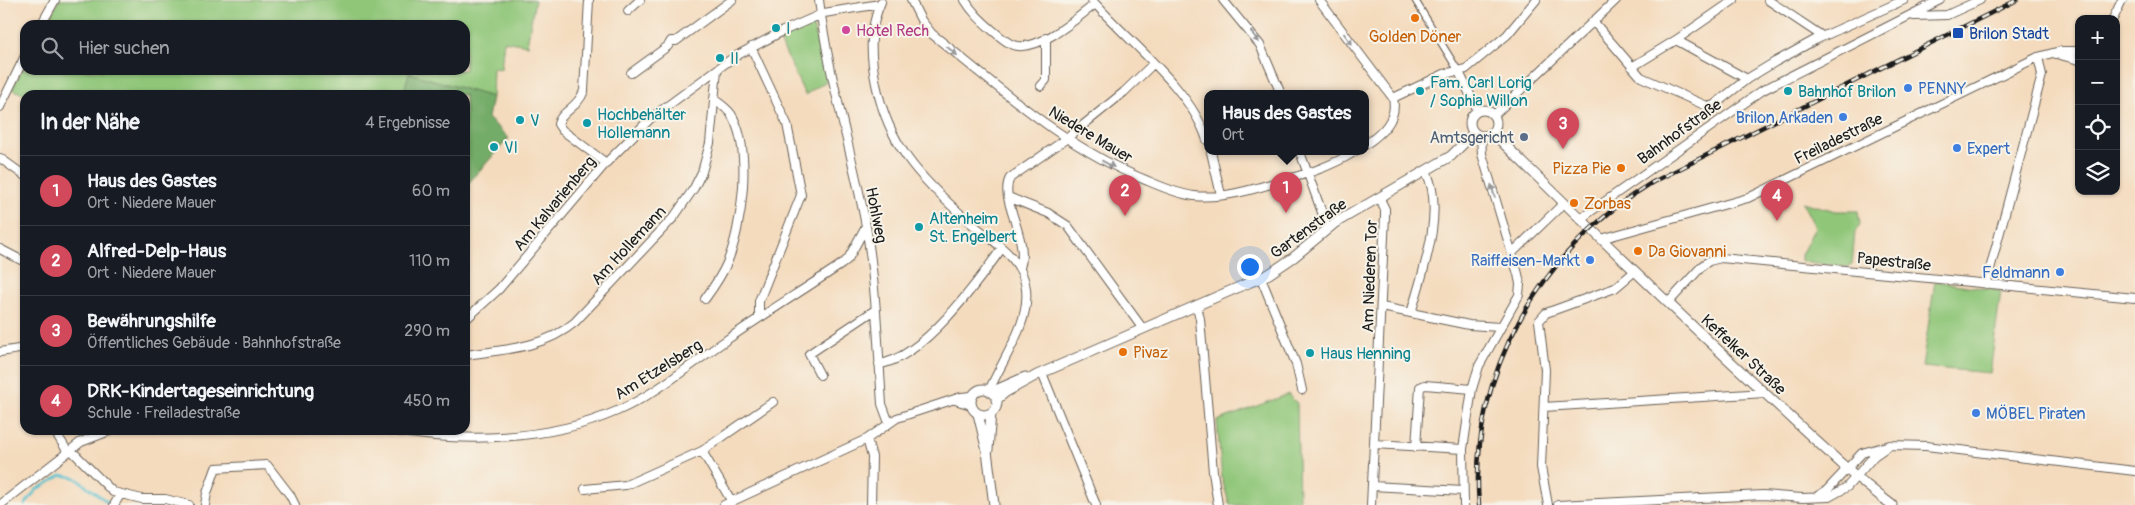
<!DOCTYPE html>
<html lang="de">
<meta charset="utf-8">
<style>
:root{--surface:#171b24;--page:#242831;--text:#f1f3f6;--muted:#9ea1a6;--line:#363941;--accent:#d1495b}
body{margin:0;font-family:Pangolin,sans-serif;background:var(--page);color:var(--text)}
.controls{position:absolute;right:15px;top:15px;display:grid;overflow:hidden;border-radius:10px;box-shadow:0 1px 4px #0004}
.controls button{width:45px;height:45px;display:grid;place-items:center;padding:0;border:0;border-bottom:1px solid var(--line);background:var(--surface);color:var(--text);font:25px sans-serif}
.you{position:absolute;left:1249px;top:266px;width:18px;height:18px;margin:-12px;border:4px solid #fff;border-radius:50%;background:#1a73e8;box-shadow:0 0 0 8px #1a73e833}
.badge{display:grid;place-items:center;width:32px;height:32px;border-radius:50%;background:var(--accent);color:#fff;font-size:16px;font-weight:700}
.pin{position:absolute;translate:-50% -41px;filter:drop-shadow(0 1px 2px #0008)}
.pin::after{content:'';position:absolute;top:26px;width:18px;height:15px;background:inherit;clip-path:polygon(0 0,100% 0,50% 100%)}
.popup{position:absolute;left:1204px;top:90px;width:165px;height:65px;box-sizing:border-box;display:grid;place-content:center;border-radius:10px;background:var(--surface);filter:drop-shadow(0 1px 4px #0005);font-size:16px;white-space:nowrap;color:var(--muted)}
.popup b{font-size:19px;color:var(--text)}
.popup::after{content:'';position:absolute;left:50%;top:100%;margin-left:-10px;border:10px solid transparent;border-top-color:var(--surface)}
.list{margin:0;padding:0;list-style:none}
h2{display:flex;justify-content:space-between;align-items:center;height:65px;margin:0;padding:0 20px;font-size:21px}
h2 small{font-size:16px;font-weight:400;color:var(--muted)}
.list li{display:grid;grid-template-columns:32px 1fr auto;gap:15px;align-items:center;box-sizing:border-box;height:70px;padding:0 20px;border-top:1px solid var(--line)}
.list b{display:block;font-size:19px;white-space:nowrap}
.list p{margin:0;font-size:16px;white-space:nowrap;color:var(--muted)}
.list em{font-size:16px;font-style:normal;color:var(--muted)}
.icon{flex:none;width:28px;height:28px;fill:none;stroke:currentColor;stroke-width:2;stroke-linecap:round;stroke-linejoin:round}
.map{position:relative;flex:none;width:2135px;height:505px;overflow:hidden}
.search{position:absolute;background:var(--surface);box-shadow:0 1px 4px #0004;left:20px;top:20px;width:450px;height:55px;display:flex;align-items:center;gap:12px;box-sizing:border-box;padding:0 18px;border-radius:15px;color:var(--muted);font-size:19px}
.panel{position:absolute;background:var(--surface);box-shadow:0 1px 4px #0004;left:20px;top:90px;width:450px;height:345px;border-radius:15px}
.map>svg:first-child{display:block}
.green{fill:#8fc678;stroke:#56714a}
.forest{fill:#73ab68;stroke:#486442}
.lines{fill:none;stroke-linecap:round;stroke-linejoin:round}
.stream{stroke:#55c1d0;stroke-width:2.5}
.pedestrian-casing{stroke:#685f55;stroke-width:8}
.minor-casing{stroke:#685f55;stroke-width:10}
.tertiary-casing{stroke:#685f55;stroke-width:11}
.pedestrian{stroke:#fff;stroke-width:5.5}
.minor{stroke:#fff;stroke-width:8}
.tertiary{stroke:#fff;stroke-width:9}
.rail-casing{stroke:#1c1c1c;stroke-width:4.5}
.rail{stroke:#f7f3e8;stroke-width:2.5;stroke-dasharray:8;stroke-linecap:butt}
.oneway{fill:#999}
.food-dot{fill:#e8710a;stroke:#f7f3e8;stroke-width:2}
.culture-dot{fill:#0f9aa8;stroke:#f7f3e8;stroke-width:2}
.hotel-dot{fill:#d1479c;stroke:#f7f3e8;stroke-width:2}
.transit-dot{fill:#1a4fb4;stroke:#f7f3e8;stroke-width:2}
.shop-dot{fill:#3f7fe0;stroke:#f7f3e8;stroke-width:2}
.service-dot{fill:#5c6f8a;stroke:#f7f3e8;stroke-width:2}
.labels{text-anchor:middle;stroke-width:4;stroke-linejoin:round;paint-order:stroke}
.culture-label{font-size:16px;fill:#0d838f;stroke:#f7f3e8;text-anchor:start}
.hotel-label{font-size:16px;fill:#b23c85;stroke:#f7f3e8;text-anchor:start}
.transit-label{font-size:16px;fill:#164399;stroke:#f7f3e8;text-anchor:start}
.food-label{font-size:16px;fill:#c56008;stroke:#f7f3e8;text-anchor:start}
.shop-label{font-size:16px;fill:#366cbe;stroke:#f7f3e8;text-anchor:start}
.street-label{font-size:16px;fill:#1c1c1c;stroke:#f7f3e8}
.service-label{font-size:16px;fill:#4e5e75;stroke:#f7f3e8;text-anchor:end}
</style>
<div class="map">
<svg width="2135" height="505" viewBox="0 0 2135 505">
<rect width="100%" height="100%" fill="#f7f3e8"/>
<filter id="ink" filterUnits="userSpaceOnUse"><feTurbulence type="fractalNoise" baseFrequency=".02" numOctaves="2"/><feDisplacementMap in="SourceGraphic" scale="10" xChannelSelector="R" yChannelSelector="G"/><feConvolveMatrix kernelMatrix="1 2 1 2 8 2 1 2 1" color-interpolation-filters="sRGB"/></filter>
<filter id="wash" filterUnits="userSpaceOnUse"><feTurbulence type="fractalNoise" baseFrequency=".0096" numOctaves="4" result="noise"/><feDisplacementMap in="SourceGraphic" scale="20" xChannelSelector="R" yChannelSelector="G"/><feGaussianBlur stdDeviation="1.12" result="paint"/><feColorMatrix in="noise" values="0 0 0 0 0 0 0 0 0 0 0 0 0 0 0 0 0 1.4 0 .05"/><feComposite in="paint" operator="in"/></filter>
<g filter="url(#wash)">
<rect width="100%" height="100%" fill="#f4dbbe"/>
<path class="green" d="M59,0H535L527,45L504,41L501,69L493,68L492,97L409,73L403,95H25L12,89L25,64V70H465V25H46Z
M812,23L828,80L805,95L779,39Z
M1802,202L1836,211H1858L1860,224L1855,232L1852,265L1848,267L1801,261V255L1815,227Z
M1935,281L2001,291L1990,373L1922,367Z
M1289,394L1290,397L1297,403L1299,505H1230L1222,480L1217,421Z"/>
<path class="forest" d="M409,73L492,97L488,118L509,138L465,187V95H403Z"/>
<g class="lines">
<path class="stream" d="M25,505L36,490L62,475L76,478L110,504"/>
</g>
</g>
<g filter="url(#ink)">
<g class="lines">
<g class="pedestrian-casing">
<path id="pedestrian" d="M1415,0L1459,72"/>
</g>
<g class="minor-casing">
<path id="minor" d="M589,0L584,91C577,109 561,111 558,124L562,130L606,163
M819,0C828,76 852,151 866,226C876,285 878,345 882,404L889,423
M911,0L921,20L932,34C1001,89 1065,148 1148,181C1162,187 1178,194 1194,196C1221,199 1251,190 1277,182C1304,175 1330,167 1354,152
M965,0C972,12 981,20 991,29C998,35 1005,42 1013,45C1038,53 1077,18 1095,4
M1092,0C1128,42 1190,87 1207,140
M1223,0L1260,45L1281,94
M1319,0L1393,98C1398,120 1381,134 1365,145
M1768,0L1822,36
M881,2C869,29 870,55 876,84C889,146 920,178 966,219C989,239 1023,256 1026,289C1030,325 1002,359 989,391
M628,11L640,0
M1914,16L1947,15L1980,0
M2113,19L2122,0
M1593,21L1641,77L1709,107L1714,105L1747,79L1775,62L1815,40L1904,0
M41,25L55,0
M1676,40L1734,0
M751,47L787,124L801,195L759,301V318
M2056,54L2079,60
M1632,67L1676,40L1747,79
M1459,72L1478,111
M631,73L668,46L671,41H676L732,0
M1041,86L1046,80V38
M1393,98L1444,74L1466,69L1507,35L1536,0
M0,107L25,56
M1494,115L1616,0
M1211,152L1221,195
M1300,152L1328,229
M0,158L25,176
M1008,197L1048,213L1068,226L1143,329
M1580,219L1763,90L1940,0
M1601,239L1748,198L2038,57L2060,51H2079
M0,249L25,262
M1512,253L1564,203
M1020,268C1030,238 998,199 1010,178L1066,139L1124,92L1153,64
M1261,278L1296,364L1302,390
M1986,284L2042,75L2038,57
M705,299C713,288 721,277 727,263C742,228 753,149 731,114C727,108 720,104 714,99
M1668,303L1703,265L1709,261L1721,258L2135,298
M1197,306L1200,319L1213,472L1218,505
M1382,307L1469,325L1500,327
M1411,313C1422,275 1446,209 1426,172
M465,320L499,289L606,163L651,118L734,57L783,31L824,13L880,4
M0,352L25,348
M465,355C503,350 545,348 575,322L674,217L694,188L702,172L710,143L717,70
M879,364C922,359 977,283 1002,248
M1042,373L1096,505
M820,375L809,354L875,310
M955,400L971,405
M1544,407L1765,393
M54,430L68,452
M390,430C463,443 549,441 617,411C656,394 690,365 725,341C763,315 803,290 842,264L848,259L866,226
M867,439L872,457L871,505
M1374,444L1463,449
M1416,447L1420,387L1425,385L1472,389
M71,450L113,492L142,499H165L189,505
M702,451L732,502
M1372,486L1463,491
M585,489L626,485L702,451L773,402
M1816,497L1827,490L1862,453L1890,445L1926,446L2135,471
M0,505L81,442L112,430
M114,505L120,495
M205,505L207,493L216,468L267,465L290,495L295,505
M724,505L867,439L897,418L961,397L973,396
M1371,505L1385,216V209L1380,199
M1464,505L1463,449L1472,389L1479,366L1519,295L1520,284L1518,274L1482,154L1481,136
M1548,505L1541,467L1545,370L1539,321L1546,313L1615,288L1635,271
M1558,505L1763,495L1802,498L1829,497L1847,487L1874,456L1890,445"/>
</g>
<g class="tertiary-casing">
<path id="tertiary" d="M1470 123a13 13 0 1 1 26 0a13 13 0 1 1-26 0Z
M1493,133C1580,219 1668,304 1758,387C1803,428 1844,469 1892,505
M971 402a13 13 0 1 1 26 0a13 13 0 1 1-26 0Z
M991,392L1025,377
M996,400L1006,392L1037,375L1269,274L1294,257L1335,223L1451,156L1474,133
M978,414L987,451L994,505
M988,450L991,413"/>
</g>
<use href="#pedestrian" class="pedestrian"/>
<use href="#minor" class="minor"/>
<use href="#tertiary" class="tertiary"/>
<g class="rail-casing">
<path id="rail" d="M1479,505C1468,374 1542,248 1653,182L2017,0"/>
</g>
<use href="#rail" class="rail"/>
</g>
<defs><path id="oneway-solid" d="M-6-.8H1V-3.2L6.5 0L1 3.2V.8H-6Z" transform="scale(1.25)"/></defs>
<g class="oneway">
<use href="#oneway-solid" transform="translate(1255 37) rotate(54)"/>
<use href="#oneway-solid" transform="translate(1348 39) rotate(53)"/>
<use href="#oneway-solid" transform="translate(952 51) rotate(40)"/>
<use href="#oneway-solid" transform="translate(1108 164) rotate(28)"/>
<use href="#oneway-solid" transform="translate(1493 191) rotate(-105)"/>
</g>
</g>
<g class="food-dot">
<circle cx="1415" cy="18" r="5"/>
<circle cx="1621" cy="168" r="5"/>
<circle cx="1574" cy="203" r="5"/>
<circle cx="1638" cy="251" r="5"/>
<circle cx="1123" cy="352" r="5"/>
</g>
<g class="culture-dot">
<circle cx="776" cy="28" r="5"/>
<circle cx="720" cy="58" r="5"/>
<circle cx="1420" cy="91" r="5"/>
<circle cx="1788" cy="91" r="5"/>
<circle cx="520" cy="120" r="5"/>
<circle cx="587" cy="123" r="5"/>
<circle cx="494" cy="147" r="5"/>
<circle cx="919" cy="227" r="5"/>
<circle cx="1310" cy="353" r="5"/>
</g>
<circle class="hotel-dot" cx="846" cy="30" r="5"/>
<rect class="transit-dot" x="1952" y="27" width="12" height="12" rx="2.5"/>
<g class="shop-dot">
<circle cx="1908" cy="88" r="5"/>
<circle cx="1843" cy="117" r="5"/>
<circle cx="1957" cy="148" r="5"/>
<circle cx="1590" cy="260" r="5"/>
<circle cx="2060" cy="272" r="5"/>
<circle cx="1976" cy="413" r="5"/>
</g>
<circle class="service-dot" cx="1524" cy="137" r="5"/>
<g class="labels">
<g class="culture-label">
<text x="786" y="34">I</text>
<text x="730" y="64">II</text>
<text x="1430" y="88">Fam. Carl Lorig<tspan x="1430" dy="18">/ Sophia Willon</tspan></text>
<text x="1798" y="97">Bahnhof Brilon</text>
<text x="597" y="120">Hochbehälter<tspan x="597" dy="18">Hollemann</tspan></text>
<text x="530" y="126">V</text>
<text x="504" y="153">VI</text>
<text x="929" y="224">Altenheim<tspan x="929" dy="18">St. Engelbert</tspan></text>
<text x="1320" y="359">Haus Henning</text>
</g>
<g class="hotel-label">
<text x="856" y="36">Hotel Rech</text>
</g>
<g class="transit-label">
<text x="1969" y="39">Brilon Stadt</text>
</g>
<g class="food-label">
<text x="1415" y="42" text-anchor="middle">Golden Döner</text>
<text x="1611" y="174" text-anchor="end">Pizza Pie</text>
<text x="1584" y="209">Zorbas</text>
<text x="1648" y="257">Da Giovanni</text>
<text x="1133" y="358">Pivaz</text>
</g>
<g class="shop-label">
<text x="1918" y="94">PENNY</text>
<text x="1833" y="123" text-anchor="end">Brilon Arkaden</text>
<text x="1967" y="154">Expert</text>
<text x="1580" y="266" text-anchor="end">Raiffeisen-Markt</text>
<text x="2050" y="278" text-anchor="end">Feldmann</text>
<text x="1986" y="419">MÖBEL Piraten</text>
</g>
<g class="street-label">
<text transform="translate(1679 131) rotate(-36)" y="6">Bahnhofstraße</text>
<text transform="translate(1091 134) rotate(31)" y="6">Niedere Mauer</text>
<text transform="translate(1838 138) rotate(-26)" y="6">Freiladestraße</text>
<text transform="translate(554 203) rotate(-50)" y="6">Am Kalvarienberg</text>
<text transform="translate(877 215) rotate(79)" y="6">Hohlweg</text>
<text transform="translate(1308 228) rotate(-36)" y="6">Gartenstraße</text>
<text transform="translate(628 245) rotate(-47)" y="6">Am Hollemann</text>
<text transform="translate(1894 261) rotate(6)" y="6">Papestraße</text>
<text transform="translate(1369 276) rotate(-88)" y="6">Am Niederen Tor</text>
<text transform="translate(1744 354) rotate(43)" y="6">Keffelker Straße</text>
<text transform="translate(658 369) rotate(-32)" y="6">Am Etzelsberg</text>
</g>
<g class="service-label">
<text x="1514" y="143">Amtsgericht</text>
</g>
</g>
</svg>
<div class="controls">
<button>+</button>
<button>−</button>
<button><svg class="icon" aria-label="locate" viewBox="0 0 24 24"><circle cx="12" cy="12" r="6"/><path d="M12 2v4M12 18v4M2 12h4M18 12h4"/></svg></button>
<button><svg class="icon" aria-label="layers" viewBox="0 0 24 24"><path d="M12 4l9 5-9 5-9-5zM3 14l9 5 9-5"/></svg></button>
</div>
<div class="you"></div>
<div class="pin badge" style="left:1286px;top:213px">1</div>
<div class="popup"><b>Haus des Gastes</b>Ort</div>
<div class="pin badge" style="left:1125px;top:216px">2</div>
<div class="pin badge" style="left:1563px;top:149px">3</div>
<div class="pin badge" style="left:1777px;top:221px">4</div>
<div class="search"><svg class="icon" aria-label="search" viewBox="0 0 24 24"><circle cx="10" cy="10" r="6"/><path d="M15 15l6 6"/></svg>Hier suchen</div>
<section class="panel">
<h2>In der Nähe<small>4 Ergebnisse</small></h2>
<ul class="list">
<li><span class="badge">1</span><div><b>Haus des Gastes</b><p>Ort · Niedere Mauer</p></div><em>60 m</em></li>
<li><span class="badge">2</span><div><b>Alfred-Delp-Haus</b><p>Ort · Niedere Mauer</p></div><em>110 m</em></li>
<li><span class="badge">3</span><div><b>Bewährungshilfe</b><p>Öffentliches Gebäude · Bahnhofstraße</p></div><em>290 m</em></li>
<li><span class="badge">4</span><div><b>DRK-Kindertageseinrichtung</b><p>Schule · Freiladestraße</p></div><em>450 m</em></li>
</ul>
</section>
</div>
